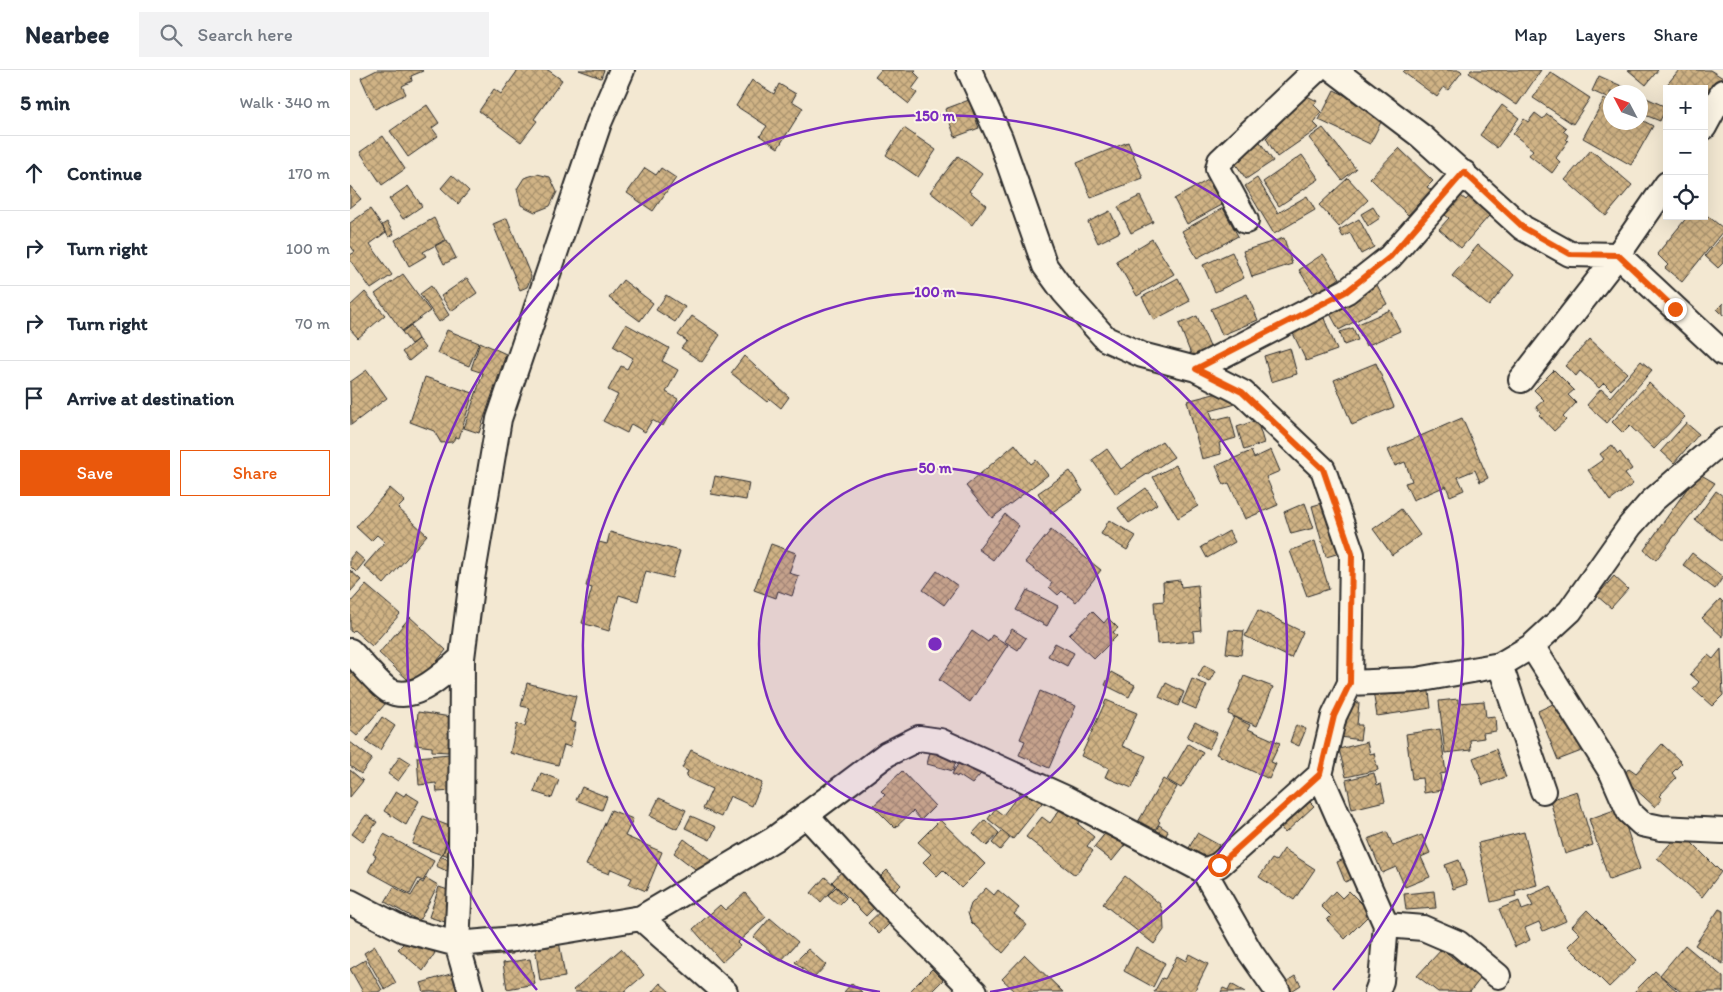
<!DOCTYPE html>
<meta charset="utf-8">
<style>
:root{--surface:#fff;--page:#f2f2f3;--text:#1f2937;--muted:#747a83;--line:#e0e1e3;--accent:#ea580c}
body{margin:0;font-family:Itim,sans-serif;background:var(--page);color:var(--text)}
.controls{position:absolute;right:15px;top:15px;display:grid;overflow:hidden;border-radius:0px;box-shadow:0 5px 20px #0002}
.controls button{width:45px;height:45px;display:grid;place-items:center;padding:0;border:0;border-bottom:1px solid var(--line);background:var(--surface);color:var(--text);font:25px sans-serif}
.compass{position:absolute;left:1253px;top:15px;width:45px;height:45px;border-radius:50%;background:var(--surface);box-shadow:0 5px 20px #0002;rotate:311deg}
.stop{position:absolute;width:15px;height:15px;margin:-11px;border:4px solid #ea580c;border-radius:50%;background:#fff}
.stop.end{background:#ea580c;border-color:#fff;box-shadow:0 1px 5px #0008}
.list{margin:0;padding:0;list-style:none}
h2{display:flex;justify-content:space-between;align-items:center;height:65px;margin:0;padding:0 20px;font-size:21px}
h2 small{font-size:16px;font-weight:400;color:var(--muted)}
.list li{display:grid;grid-template-columns:32px 1fr auto;gap:15px;align-items:center;box-sizing:border-box;height:75px;padding:0 20px;border-top:1px solid var(--line)}
.list b{display:block;font-size:19px;white-space:nowrap}
.list em{font-size:16px;font-style:normal;color:var(--muted)}
.actions{display:flex;gap:10px;padding:15px 20px}
.actions a{flex:1;padding:11px 0;border:1px solid var(--accent);border-radius:0px;text-align:center;font-size:18px;color:var(--accent)}
.actions .main{background:var(--accent);color:#fff}
.icon{flex:none;width:28px;height:28px;fill:none;stroke:currentColor;stroke-width:2;stroke-linecap:round;stroke-linejoin:round}
.map{position:relative;flex:none;width:1373px;height:922px;overflow:hidden}
header{display:flex;align-items:center;gap:30px;box-sizing:border-box;height:70px;padding:0 25px;background:var(--surface);border-bottom:1px solid var(--line)}
header strong{font-size:24px}
nav{display:flex;gap:28px;margin-inline-start:auto;font-size:18px}
.search{width:350px;height:45px;background:var(--page);display:flex;align-items:center;gap:12px;box-sizing:border-box;padding:0 18px;border-radius:0px;color:var(--muted);font-size:19px}
main{display:flex}
aside{flex:1;background:var(--surface)}
.map>svg:first-child{display:block}
.building{fill:url(#building-cross-hatch);stroke:#2b2b2b}
.lines{fill:none;stroke-linecap:round;stroke-linejoin:round}
.street-casing{stroke:#2b2b2b;stroke-width:28}
.street{stroke:#fcf5e5;stroke-width:24}
.route{stroke:#ea580c;stroke-width:6}
.ring{fill:none;stroke:#7b2cbf;stroke-width:2.5}
.centre{fill:#7b2cbf;stroke:#fcf5e5;stroke-width:2.5}
.ring-label{font-size:15px;text-anchor:middle;font-weight:bold;fill:#7b2cbf;stroke:#fcf5e5;stroke-width:4;stroke-linejoin:round;paint-order:stroke}
</style>
<header>
<strong>Nearbee</strong>
<div class="search"><svg class="icon" aria-label="search" viewBox="0 0 24 24"><circle cx="10" cy="10" r="6"/><path d="M15 15l6 6"/></svg>Search here</div>
<nav><a>Map</a><a>Layers</a><a>Share</a></nav>
</header>
<main>
<aside>
<h2>5 min<small>Walk · 340 m</small></h2>
<ul class="list">
<li><svg class="icon" aria-label="ahead" viewBox="0 0 24 24"><path d="M12 20V5M6 11l6-6 6 6"/></svg><div><b>Continue</b></div><em>170 m</em></li>
<li><svg class="icon" aria-label="right" viewBox="0 0 24 24"><path d="M7 20v-9h11M14 6l5 5-5 5"/></svg><div><b>Turn right</b></div><em>100 m</em></li>
<li><svg class="icon" aria-label="right" viewBox="0 0 24 24"><path d="M7 20v-9h11M14 6l5 5-5 5"/></svg><div><b>Turn right</b></div><em>70 m</em></li>
<li><svg class="icon" aria-label="arrive" viewBox="0 0 24 24"><path d="M6 21V4h12l-3 4 3 4H6"/></svg><div><b>Arrive at destination</b></div></li>
</ul>
<div class="actions"><a class="main">Save</a><a>Share</a></div>
</aside>
<div class="map">
<svg width="1373" height="922" viewBox="0 0 1373 922">
<defs>
<pattern id="building-cross-hatch" width="8" height="8" patternUnits="userSpaceOnUse" patternTransform="scale(1.25)"><rect width="8" height="8" fill="#d0b385"/><path d="M0 0l8 8M0 8l8-8" fill="none" stroke="#a9926d"/></pattern>
</defs>
<rect width="100%" height="100%" fill="#f3e8d2"/>
<filter id="ink" filterUnits="userSpaceOnUse"><feTurbulence type="fractalNoise" baseFrequency=".02" numOctaves="2"/><feDisplacementMap in="SourceGraphic" scale="10" xChannelSelector="R" yChannelSelector="G"/><feConvolveMatrix kernelMatrix="1 2 1 2 8 2 1 2 1" color-interpolation-filters="sRGB"/></filter>
<g filter="url(#ink)">
<path class="building" d="M27,0H72L73,1L61,6L62,11L52,16L56,24L25,39L11,8Z
M168,0H198L212,10L184,49L187,51L171,72L129,41L144,19L151,24Z
M229,0H254L251,8Z
M531,0H566L564,2L570,8L562,19L567,23L559,34L525,7Z
M1055,0H1110L1112,2L1098,20L1094,17L1087,27L1053,2Z
M1121,0H1191L1167,35L1119,3Z
M1278,0H1308L1296,15Z
M1329,0H1360L1373,8L1354,34V19H1319L1315,17Z
M1200,2L1240,28L1223,54L1183,28Z
M1249,6L1285,22H1260V29L1242,21Z
M402,10L424,24L429,14L446,24L442,31L453,38L428,78L410,66L417,56L386,36Z
M984,20L1035,44L1020,74L969,50Z
M955,25L967,31L964,35L971,42L964,53L969,58L927,87L916,68Z
M1290,25L1316,37L1310,51L1290,43Z
M1254,29L1260,33V52H1290V49L1303,56L1281,95L1233,68Z
M619,30L629,58L605,67L595,39Z
M77,35L89,53L82,58L88,66L58,87L40,61Z
M1152,35L1169,48L1147,78L1130,65Z
M1185,43L1193,49L1197,44L1216,58L1213,61L1218,65L1216,69L1218,71L1206,88L1210,92L1202,103L1179,85L1183,80L1163,64L1174,49L1178,52Z
M554,58L586,80L568,107L536,85Z
M973,58L1006,99L992,110L959,68Z
M33,66L55,99L32,115L10,82Z
M908,69L923,91L896,109L881,87Z
M778,72L793,108L741,128L727,93Z
M1049,78L1083,111L1077,117L1081,120L1058,145L1020,108Z
M1241,80L1282,115L1256,146L1215,110Z
M952,85L969,109L929,136L913,112Z
M608,86L632,104L619,121L636,135L622,155L580,122Z
M295,98L306,105L311,98L326,108L303,141L277,123Z
M187,104L200,107L207,122L200,136L185,142L171,135L167,119L174,108Z
M102,105L119,121L108,134L91,118Z
M907,108L928,143L957,126L965,140L924,164L895,116Z
M998,108L1018,130L989,157L969,135Z
M858,110L872,135L837,154L824,129Z
M0,116L11,129L0,138Z
M58,116L72,136L53,149L39,129Z
M1124,121L1145,139L1111,178L1089,159L1099,148L1095,145L1111,126L1116,130Z
M790,126L803,152L781,163L768,137Z
M1023,137L1030,148L1018,156L1011,144Z
M873,138L888,166L847,188L832,161Z
M20,139L36,162L20,174L42,205L21,219L0,190V185L5,182L0,175V153Z
M760,141L770,162L748,173L738,152Z
M1354,143L1373,158V161L1332,212L1315,198L1318,195L1307,184L1338,146H1354Z
M84,148L95,170L73,182L76,186L59,196L45,170Z
M157,148L181,207L177,217L170,220L143,154Z
M1009,149L1024,177L1011,184L1000,163L993,167L989,160Z
M37,152L44,164L39,167L32,155Z
M1373,165V193L1368,198L1355,186Z
M934,168L942,194L902,207L893,181Z
M802,169L824,204L787,226L766,191Z
M97,170L106,188L94,194L85,176Z
M1128,175L1164,205L1139,236L1102,206Z
M882,182L894,208L865,222L853,195Z
M973,184L990,208L965,225L949,200Z
M53,204L80,241L52,261L25,224Z
M117,208L127,223L101,241L91,226Z
M828,208L840,231L804,250L792,227Z
M273,210L303,233L290,251L259,228Z
M1025,211L1037,234L989,260L977,238Z
M81,216L99,245L89,252L70,224Z
M15,222L35,245L8,268L0,259V236Z
M897,224L908,250L872,265L861,239Z
M316,225L335,237L325,252L306,240Z
M1373,233V245L1367,239Z
M1040,240L1050,261L1016,276L1006,255Z
M971,241L987,280L956,291L939,255Z
M342,246L370,265L352,292L331,278L337,271L328,265Z
M847,246L863,284L844,292L829,254Z
M276,254L319,278L312,291L328,300L316,322L328,329L313,356L302,350L295,362L281,354L277,363L253,351L268,325L258,320L271,296L277,299L283,288L263,276Z
M61,255L68,269L61,274L52,262Z
M1003,258L1008,270L994,275L990,262Z
M97,260L129,273L119,296L87,283Z
M68,269L75,278L59,291L52,282Z
M1240,269L1277,303L1261,320L1254,313L1249,318L1230,301L1226,306L1215,296Z
M130,272L156,284L129,363L114,358L133,303L121,299Z
M940,278L947,304L921,312L914,286Z
M394,286L439,327L431,338L420,329L417,332L381,303Z
M1291,291L1302,300L1257,353L1237,335L1251,319L1260,327Z
M1026,293L1044,337L1002,355L984,310Z
M17,300L37,328L1,355L0,312Z
M1204,300L1224,320L1218,325L1226,333L1213,347L1216,350L1204,361L1189,345L1191,343L1186,337L1194,330L1184,320Z
M75,307L123,323L109,368L106,367L102,372L91,373L84,361L60,352Z
M1299,313L1335,347L1304,379L1280,356L1273,363L1262,352Z
M883,319L886,334L860,341L863,350L880,346L886,368L869,373L871,384L852,389L837,331Z
M1112,348L1138,408L1130,412L1125,400L1108,407L1114,420L1100,426L1096,416L1063,430L1055,413L1062,411L1055,392L1045,396L1038,380Z
M907,350L914,373L894,380L887,357Z
M1336,353L1349,364L1324,393L1311,381Z
M812,371L824,387L766,424L742,390L757,379L771,399Z
M665,374L681,394L686,390L698,405L642,448L616,416Z
M1262,375L1268,384L1270,382L1282,399L1275,404L1283,414L1260,431L1238,400L1254,389L1250,384Z
M921,380L930,401L916,407L928,435L895,449L879,413L874,415L866,396L901,381L904,388Z
M826,395L848,436L828,448L803,407Z
M720,401L733,421L701,443L688,423Z
M1348,403L1365,413L1306,490L1294,480Z
M365,406L399,413L396,430L361,424Z
M40,418L55,431L48,438L77,465L34,514L14,496L35,472L27,465L21,471L6,457Z
M796,418L807,434L779,453L768,438Z
M1366,421L1373,426V471L1345,450Z
M983,430L997,481L976,487L962,436Z
M955,433L964,458L941,464L934,442Z
M1051,439L1070,465L1042,485L1023,459Z
M655,444L669,456L643,490L628,479Z
M759,450L786,466L777,480L751,464Z
M701,460L751,500L726,532L712,521L708,525L699,517L702,513L675,492Z
M879,461L885,472L857,488L851,477Z
M260,462L330,481L322,508L296,501L288,531L269,525L259,561L232,553L242,518L236,516L249,472L257,474Z
M965,471L979,519L957,526L940,481Z
M421,474L446,483L439,503L449,506L442,526L428,521L426,528L404,520Z
M5,482L15,491L6,502L0,496V488Z
M1342,483L1373,507L1365,519L1333,495Z
M0,500L11,510L0,522Z
M587,501L608,516L594,535L573,520Z
M1264,506L1278,519L1261,538L1247,526Z
M830,510L831,517L848,515L851,560L843,561L844,571L807,574L804,532L814,531L813,512Z
M16,515L50,544L22,576L4,560L2,562L0,561V533Z
M677,520L708,536L697,556L666,540Z
M1370,529L1373,532V567L1352,548Z
M908,540L953,562L941,588L895,566Z
M742,541L754,553L758,548L768,558L763,562L767,566L744,589L719,565Z
M60,547L96,580L75,606L57,609L29,583Z
M662,559L676,568L668,580L654,571Z
M879,560L894,561L891,585L876,583Z
M622,561L638,572L642,565L658,575L620,632L589,610Z
M705,573L724,583L717,596L698,586Z
M1371,579L1373,625L1362,636L1343,619L1349,612L1340,604L1358,585L1363,589Z
M854,595L866,601L860,612L848,606Z
M0,597L43,625L7,666L0,660Z
M761,602L785,615L779,627L755,615Z
M894,606L923,617L907,656L878,644Z
M842,609L857,615L846,639L832,633Z
M177,613L226,626L220,651L226,653L220,677L214,675L208,695L160,683L167,654L175,656L180,638L171,636Z
M816,613L834,622L828,636L809,627Z
M1078,614L1081,638L1027,646L1023,621Z
M690,621L726,636L699,698L669,685L675,671L670,669Z
M1108,629V633L1134,631L1136,647L1145,646L1146,661L1133,663L1134,668L1120,670L1121,680L1095,683L1089,631Z
M756,630L787,643L772,676L796,686L782,718L755,707L759,698L731,686Z
M994,631L1009,633L1007,655H1012L1010,670L990,667Z
M1205,633L1210,645L1218,642L1234,680L1208,690L1188,641Z
M68,642L101,647L98,682L82,681V677L65,675Z
M32,647L45,656L30,680L16,671Z
M884,647L900,655L898,659L930,673L921,692L926,694L919,709L866,684Z
M845,652L867,663L859,679L837,667Z
M946,655L956,659L949,676L940,672Z
M1090,659L1096,703L1090,704L1092,720L1074,723L1072,708L1062,709L1056,664Z
M0,672L22,689L11,704L0,696Z
M1017,672L1020,684L1024,683L1028,700L996,707L989,679Z
M838,674L853,683L831,718L817,710Z
M1312,674L1332,693L1322,703L1326,708L1309,726L1312,729L1305,737L1272,707L1279,698L1286,703Z
M1146,679L1156,707L1133,715L1123,688Z
M341,680L412,713L402,736L380,726L371,747L353,739L362,719L336,707L338,701L332,698Z
M588,681L608,684L603,701L577,694L580,682L587,684Z
M100,684L103,721L87,722L86,713L69,715L67,687Z
M50,686L61,693L48,711L38,704Z
M613,686L638,696L622,714L608,705L607,707L602,704Z
M0,700L13,711L0,727Z
M552,701L585,736L571,750L563,741L545,758L523,736L535,725L531,721Z
M191,703L209,710L202,728L184,722Z
M1024,703L1027,715L1031,714L1035,731L1002,739L996,710Z
M813,709L827,717L808,750L810,752L804,761L788,752Z
M232,717L257,727L252,740L226,730Z
M674,718L692,733L663,769L638,749L645,739L653,745Z
M46,721L54,726L56,723L69,731L56,755L34,741Z
M1227,721L1243,775L1215,784L1200,730Z
M309,728L336,740L327,759L300,746Z
M956,728L964,736L935,763L928,754Z
M713,735L732,749L728,754L744,767L737,776L743,781L725,805L676,767L692,747L700,753Z
M1270,738L1290,799L1259,810L1239,749Z
M261,740L283,749L275,766L312,782L296,821L279,814L282,808L261,799L259,804L236,795Z
M16,745L27,752L13,772L2,764Z
M73,746L102,757L92,785L62,774Z
M341,746L366,757L360,770L335,758Z
M590,750L635,794L611,818L593,800L587,806L573,792L581,784L568,772Z
M635,750L649,763L637,776L623,763Z
M809,755L818,761L816,766L806,760Z
M761,756L779,770L762,791L744,777Z
M652,761L660,768L650,780L642,773Z
M1037,762L1043,776L1072,765L1080,783L1071,787L1080,807L1055,817L1046,797L1032,803L1018,769Z
M1174,762L1187,815L1165,821L1166,826L1141,832L1128,773Z
M1331,762L1371,802L1352,827L1307,788Z
M847,763L869,775L860,792L838,780Z
M34,764L84,791L73,811L68,809L60,824L18,801L26,786L23,784Z
M334,769L363,791L353,805L324,783Z
M98,770L107,773L101,787L93,784Z
M934,779L965,799L944,830L909,807L922,789L926,791Z
M90,786L103,792L99,802L86,796Z
M1001,786L1009,806L995,812L987,792Z
M1109,790L1117,814L1103,819L1095,795Z
M537,800L551,815L545,821L531,806Z
M492,801L526,836L516,846L482,812Z
M775,806L810,834L813,842L814,860L804,874L753,834Z
M475,807L485,816L471,832L461,823Z
M76,808L88,815L69,851L35,832L44,817L61,826L70,811L73,813Z
M1201,816L1216,851L1193,861L1189,852L1175,858L1180,870L1165,877L1149,839L1169,831L1172,840L1183,836L1178,826Z
M89,817L104,822L95,852L79,847Z
M486,817L496,828L489,835L478,825Z
M636,818L644,825L648,820L669,838L664,844L677,855L653,883L621,852L618,843L621,834Z
M985,821L992,828L999,821L1021,843L995,869L977,850L981,846L971,836Z
M1084,821L1086,838L1056,840L1054,824Z
M395,823L416,847L387,873L390,876L372,892L343,859L370,835L375,840Z
M534,838L545,848L529,864L518,853Z
M1369,839L1373,841V894L1345,875Z
M1237,840L1287,890L1259,917L1218,876L1230,864L1222,856Z
M420,848L448,872L431,891L404,867Z
M208,865L215,907L190,911L184,869Z
M67,866L85,883L73,901L48,879L57,870Z
M162,870L163,884L128,887L126,874Z
M1335,875L1373,907V922H1331L1310,905Z
M25,876L46,913L35,920L14,883Z
M786,877L815,893L803,917L774,901Z
M271,879L294,905L274,922H225L223,920Z
M458,879L476,895L464,908L445,892Z
M1092,879L1130,909L1120,922H1088L1067,906Z
M839,884L858,894L844,922H804L812,908L815,909L827,886L836,891Z
M675,885L713,922H666L652,909Z
M180,889L185,914L157,919L153,893Z
M15,890L32,920L28,922H13L0,899Z
M582,899L593,910L581,922H564L561,920Z
M1305,901L1328,922H1284Z
M107,902L113,922H74L71,913Z
M945,906L951,915L940,922L934,913Z
M310,913L320,922H302Z
M502,913L512,922H494Z
M881,914L895,922H871L873,918L878,920Z"/>
<g class="lines">
<g class="street-casing">
<path id="street" d="M984,0L1071,66L1173,158L1220,184L1268,185L1373,283
M1354,57L1373,22
M896,151L868,99L870,91L966,0
M846,299L997,221L1040,187L1114,103
M1171,310L1268,185L1317,114
M1182,576L1262,703L1279,742L1292,754L1311,758L1373,761
M0,581C11,592 26,612 38,620C64,635 94,603 112,588
M1150,595L1193,721
M1000,613L1067,610L1150,595L1182,576L1220,541L1280,456L1302,431L1373,370
M970,705L1036,855L1031,911L1027,922
M456,745L535,831L625,922
M854,801L900,882L928,922
M0,832L54,860L107,874L165,869L291,848L424,769L537,684L569,668L590,671L715,728L854,801L869,795L970,705L984,646L1000,613L1002,484L973,399L893,323L846,299L792,285L756,269L714,222L695,196L650,68L619,0
M291,848L375,922
M1036,855L1073,858L1108,873L1148,906
M121,922L107,874L111,794L112,588L122,509L149,349L249,53L272,0"/>
</g>
<use href="#street" class="street"/>
</g>
</g>
<g class="lines" filter="url(#ink)">
<path class="route" d="M869,795L970,704L984,646L1000,613L1002,484L973,399L892,322L846,299L997,221L1040,187L1114,102L1174,158L1220,184L1268,185L1325,239"/>
</g>
<circle cx="585" cy="574" r="176" fill="#7b2cbf" fill-opacity=".12"/>
<g class="ring">
<circle cx="585" cy="574" r="176"/>
<path d="M530 922A352 352 0 1 1 640 922"/>
<path d="M187 920A528 528 0 1 1 983 920"/>
</g>
<circle cx="585" cy="574" r="8" class="centre"/>
<g class="ring-label">
<text x="585" y="51">150 m</text>
<text x="585" y="227">100 m</text>
<text x="585" y="403">50 m</text>
</g>
</svg>
<div class="controls">
<button>+</button>
<button>−</button>
<button><svg class="icon" aria-label="locate" viewBox="0 0 24 24"><circle cx="12" cy="12" r="6"/><path d="M12 2v4M12 18v4M2 12h4M18 12h4"/></svg></button>
</div>
<svg class="compass" viewBox="-18 -18 36 36"><path d="M0-13l5 13h-10z" fill="#e53935"/><path d="M0 13l5-13h-10z" fill="#747a83"/></svg>
<div class="stop" style="left:869px;top:795px"></div>
<div class="stop end" style="left:1325px;top:239px"></div>
</div>
</main>
